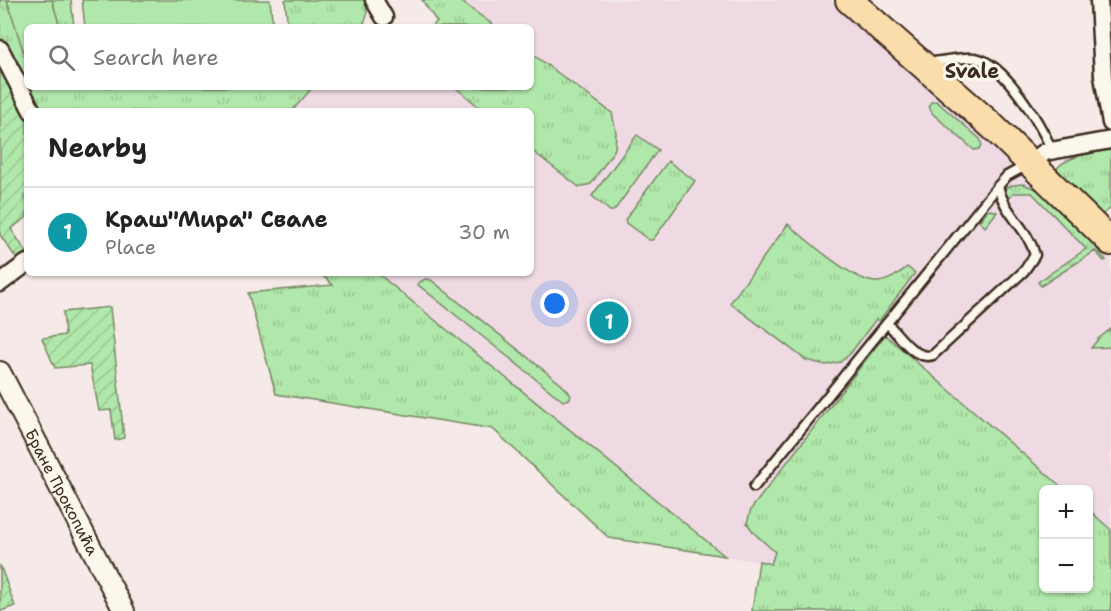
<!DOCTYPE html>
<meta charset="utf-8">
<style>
:root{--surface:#fff;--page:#f6f6f6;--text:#222;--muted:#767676;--line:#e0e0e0;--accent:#db2777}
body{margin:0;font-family:"Shantell Sans",sans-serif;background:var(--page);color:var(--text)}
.controls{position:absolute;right:18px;bottom:18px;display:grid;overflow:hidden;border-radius:9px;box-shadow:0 2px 4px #0004}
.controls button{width:54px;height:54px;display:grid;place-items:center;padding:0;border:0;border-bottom:2px solid var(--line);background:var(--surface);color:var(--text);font:30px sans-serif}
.you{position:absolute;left:555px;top:304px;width:21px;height:21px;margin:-15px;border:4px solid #fff;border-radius:50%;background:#1a73e8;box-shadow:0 0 0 9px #1a73e833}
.badge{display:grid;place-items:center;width:39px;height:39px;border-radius:50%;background:var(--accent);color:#fff;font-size:20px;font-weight:700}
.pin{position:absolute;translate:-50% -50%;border:3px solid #fff;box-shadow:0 2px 6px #0006}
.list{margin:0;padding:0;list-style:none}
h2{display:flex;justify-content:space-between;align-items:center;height:78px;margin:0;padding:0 24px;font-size:26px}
h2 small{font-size:20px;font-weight:400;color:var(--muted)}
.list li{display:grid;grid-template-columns:39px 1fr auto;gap:18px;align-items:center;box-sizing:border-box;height:90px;padding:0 24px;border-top:2px solid var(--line)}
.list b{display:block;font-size:22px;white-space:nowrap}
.list p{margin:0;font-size:20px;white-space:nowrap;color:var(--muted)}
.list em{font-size:20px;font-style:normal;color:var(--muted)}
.icon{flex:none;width:33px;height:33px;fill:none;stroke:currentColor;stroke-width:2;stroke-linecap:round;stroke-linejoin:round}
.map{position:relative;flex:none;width:1111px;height:611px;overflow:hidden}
.search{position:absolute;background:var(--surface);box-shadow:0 2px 4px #0004;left:24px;top:24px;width:510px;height:66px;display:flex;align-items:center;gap:15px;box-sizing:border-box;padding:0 21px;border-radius:9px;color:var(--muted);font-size:22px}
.panel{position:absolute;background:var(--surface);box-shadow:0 2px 4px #0004;left:24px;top:108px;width:510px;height:168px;border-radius:9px}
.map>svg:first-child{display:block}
.built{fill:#efdae4}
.grass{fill:url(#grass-tufts);stroke:#768864;stroke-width:1.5}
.garden{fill:url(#garden-furrows);stroke:#768864;stroke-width:1.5}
.pitch{fill:#b0e7aa;stroke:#768864;stroke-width:1.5}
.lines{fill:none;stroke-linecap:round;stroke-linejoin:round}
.service-casing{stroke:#3b2a1e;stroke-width:13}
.minor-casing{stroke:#3b2a1e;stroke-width:21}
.tertiary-casing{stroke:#3b2a1e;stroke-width:24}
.primary-casing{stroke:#3b2a1e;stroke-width:30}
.service{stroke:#fbf7ec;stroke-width:8}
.minor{stroke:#fbf7ec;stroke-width:16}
.tertiary{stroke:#fbf7ec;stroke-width:20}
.primary{stroke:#faddab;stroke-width:26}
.labels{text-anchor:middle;stroke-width:6;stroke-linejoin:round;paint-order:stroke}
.street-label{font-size:16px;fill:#3b2a1e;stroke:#fbf7ec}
.quarter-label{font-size:20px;font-weight:bold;fill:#3b2a1e;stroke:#fbf7ec}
</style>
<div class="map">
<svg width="1111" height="611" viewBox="0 0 1111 611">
<defs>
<pattern id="grass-tufts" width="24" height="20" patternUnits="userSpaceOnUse" patternTransform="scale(1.5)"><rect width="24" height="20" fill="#b0e7aa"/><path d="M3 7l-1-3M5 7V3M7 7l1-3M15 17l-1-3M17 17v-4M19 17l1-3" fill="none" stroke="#98c692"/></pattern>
<pattern id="garden-furrows" width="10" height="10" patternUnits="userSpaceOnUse" patternTransform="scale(1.5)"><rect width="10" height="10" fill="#b0e7aa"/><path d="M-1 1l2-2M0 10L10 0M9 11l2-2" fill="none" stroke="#98c692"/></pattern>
</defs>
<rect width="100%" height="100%" fill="#f6eae8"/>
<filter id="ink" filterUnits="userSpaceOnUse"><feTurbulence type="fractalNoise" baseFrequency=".0167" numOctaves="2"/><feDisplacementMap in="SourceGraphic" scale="12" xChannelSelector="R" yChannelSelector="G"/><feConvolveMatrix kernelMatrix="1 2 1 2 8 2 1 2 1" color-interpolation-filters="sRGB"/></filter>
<g filter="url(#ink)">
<path class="built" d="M459,0H831L920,74L1028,172L1111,255V530L1089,510L1088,490L1064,489L885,335L754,533L775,552L771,564L725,556L377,273H531V150L579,187L612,113L531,53V27H496Z
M313,87H455L484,111H292Z"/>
<path class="grass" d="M0,0H71L74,27H27V87H81V89L101,87H313L292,111H36L0,39Z
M285,0H366L367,16L362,27H288Z
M422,0H459L496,27H430L437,22Z
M531,53L612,113L616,132L615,149L591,184L579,187L531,150V111H484L455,87H531Z
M936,101L980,139L982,146L979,149L974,150L932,113L929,106L931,102Z
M637,135L658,150L616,208L613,211H610L592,196Z
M1111,149V208L1103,214H1098L1061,179L1056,170C1063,156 1096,153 1111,149Z
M668,161L695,181L655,237L652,240H649L626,223L625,220Z
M1023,184L1041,191L1100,248L1097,250L1106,260L1104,261L1095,251L1041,286L1038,282L1086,249L1032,193H1013L1005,203L1003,189L1013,185Z
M991,210L997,212L985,227L979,221L987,211Z
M788,224C806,239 855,284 878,282C890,281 898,274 907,267L915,273L879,321L876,319L850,354L840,362L826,365L806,360L730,303Z
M319,273H377L725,556L609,538L493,429L276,394L248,293L333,285Z
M425,279L431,280L561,384L568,391L571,396L569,399L563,401L417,284Z
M1111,329V347L1091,348L1099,338Z
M885,335L1064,489L1044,490V588H1088L1089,510L1111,530V611H752L759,561L771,564L775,552L754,533L747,523L751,509Z"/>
<path class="garden" d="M0,57L27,111V195L24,196L27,202V217L11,229L27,253V256L19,262L0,235Z
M110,307L124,438L115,440L111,410L99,411L90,365L55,368L42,338L65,335L63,312Z
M0,565L15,606L1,611H0Z"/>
<path class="pitch" d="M7,0H52L60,27H27V63Z
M82,0H270L273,27H85Z"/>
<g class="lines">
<g class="service-casing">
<path id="service" d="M927,63C939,62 965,56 975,58C1005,63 1040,124 1052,150
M887,323C899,335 915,361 933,355L1024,271L1035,255C1028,228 1004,214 998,186
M754,487L998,186L1007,176L1027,165"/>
</g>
<g class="minor-casing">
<path id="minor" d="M374,0L384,17
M1099,0L1103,76L1111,123
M0,49L32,111
M1030,163L1045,152L1111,140
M0,283L27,263"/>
</g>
<g class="tertiary-casing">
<g id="tertiary">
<path id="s1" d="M0,372L124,611"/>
</g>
</g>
<g class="primary-casing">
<path id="primary" d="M849,0L992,126L1111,242"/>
</g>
<use href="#service" class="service"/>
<use href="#minor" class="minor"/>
<use href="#tertiary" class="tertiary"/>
<use href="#primary" class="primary"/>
</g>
</g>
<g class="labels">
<g class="street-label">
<text dy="6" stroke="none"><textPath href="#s1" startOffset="135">Бране Прокопића</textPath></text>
</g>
<g class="quarter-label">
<text x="972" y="78">Svale</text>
</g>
</g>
</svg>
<div class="controls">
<button>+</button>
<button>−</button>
</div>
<div class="you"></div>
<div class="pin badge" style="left:609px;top:321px;background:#0f9aa8">1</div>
<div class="search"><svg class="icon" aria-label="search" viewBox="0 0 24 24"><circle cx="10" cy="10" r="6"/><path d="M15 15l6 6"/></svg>Search here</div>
<section class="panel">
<h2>Nearby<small></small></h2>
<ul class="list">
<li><span class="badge" style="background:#0f9aa8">1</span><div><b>Краш&quot;Мира&quot; Свале</b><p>Place</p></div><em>30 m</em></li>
</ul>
</section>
</div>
